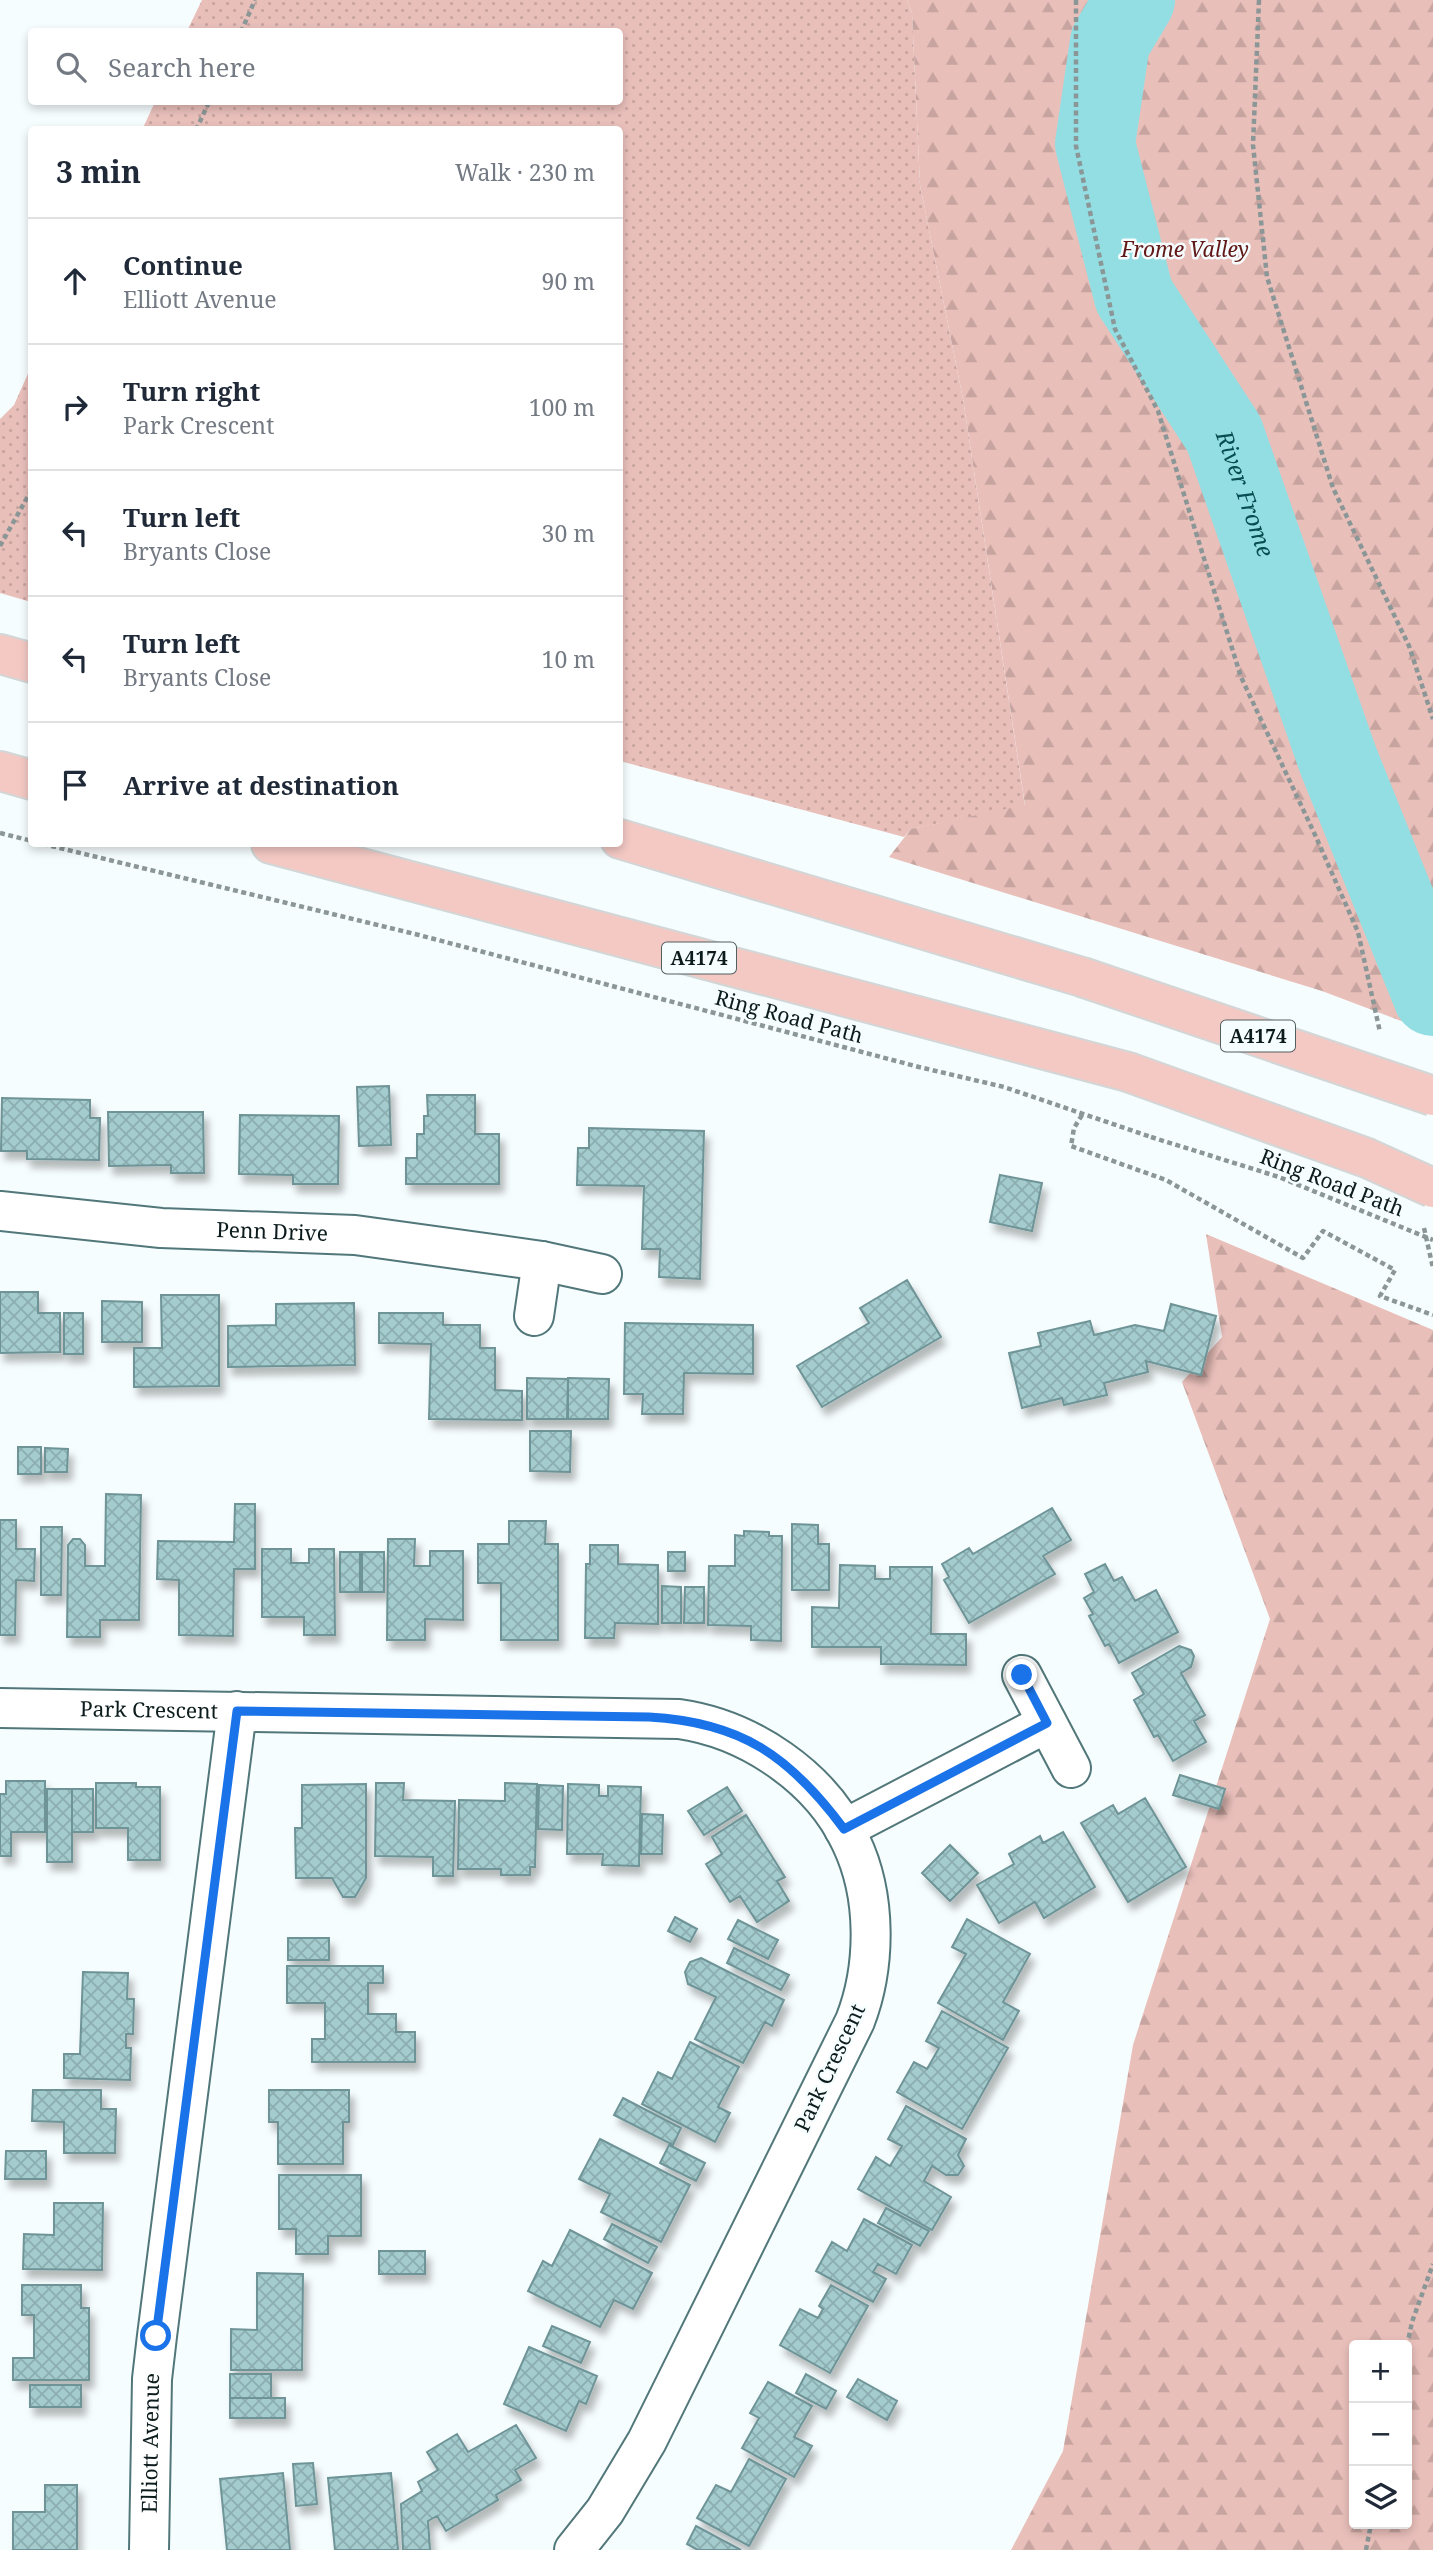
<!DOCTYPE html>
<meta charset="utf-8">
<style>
:root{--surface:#fff;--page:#f6f6f7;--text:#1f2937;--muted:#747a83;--line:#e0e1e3}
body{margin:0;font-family:"Noto Serif",serif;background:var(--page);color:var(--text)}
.controls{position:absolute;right:21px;bottom:21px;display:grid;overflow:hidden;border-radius:7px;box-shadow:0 4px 10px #0003}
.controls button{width:63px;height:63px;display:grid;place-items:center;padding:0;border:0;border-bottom:2px solid var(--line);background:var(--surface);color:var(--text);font:35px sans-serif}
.stop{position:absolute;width:21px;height:21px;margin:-16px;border:5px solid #1a73e8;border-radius:50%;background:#fff}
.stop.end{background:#1a73e8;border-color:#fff;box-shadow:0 2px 7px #0008}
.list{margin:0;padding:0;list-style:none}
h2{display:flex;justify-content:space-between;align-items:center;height:91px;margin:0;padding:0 28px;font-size:30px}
h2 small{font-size:23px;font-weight:400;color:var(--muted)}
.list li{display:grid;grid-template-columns:46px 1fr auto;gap:21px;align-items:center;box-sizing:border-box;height:126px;padding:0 28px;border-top:2px solid var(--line)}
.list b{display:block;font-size:26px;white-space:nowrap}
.list p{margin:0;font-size:23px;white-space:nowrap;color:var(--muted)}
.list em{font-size:23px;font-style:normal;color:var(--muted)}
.icon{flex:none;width:38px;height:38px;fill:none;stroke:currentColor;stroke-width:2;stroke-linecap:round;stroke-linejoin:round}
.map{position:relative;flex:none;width:1433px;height:2550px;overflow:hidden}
.search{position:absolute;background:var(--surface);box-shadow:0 4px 10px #0003;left:28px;top:28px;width:595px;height:77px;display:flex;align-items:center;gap:18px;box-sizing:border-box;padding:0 24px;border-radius:7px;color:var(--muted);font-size:26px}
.panel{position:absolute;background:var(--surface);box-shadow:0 4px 10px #0003;left:28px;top:126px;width:595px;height:721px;border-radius:7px}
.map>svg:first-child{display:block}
.grass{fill:url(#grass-dots)}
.forest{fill:url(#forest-firs);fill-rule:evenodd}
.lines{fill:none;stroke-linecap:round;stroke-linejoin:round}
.river{stroke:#93dee3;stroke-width:80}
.building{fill:url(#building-cross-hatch);stroke:#6e9497;stroke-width:2;filter:url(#shadow)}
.street-casing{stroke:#52777a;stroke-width:42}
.highway-casing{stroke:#d3d6d6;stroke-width:42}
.path{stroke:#8b9697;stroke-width:4.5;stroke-dasharray:5 3.5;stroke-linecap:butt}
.street{stroke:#fff;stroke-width:38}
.highway{stroke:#f4c9c4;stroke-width:38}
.highway-bridge-casing{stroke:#d3d6d6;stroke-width:42;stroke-linecap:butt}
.path-bridge{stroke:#8b9697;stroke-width:4.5;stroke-dasharray:5 3.5;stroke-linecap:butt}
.highway-bridge{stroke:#f4c9c4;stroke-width:38}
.route{stroke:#1a73e8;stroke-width:9}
.labels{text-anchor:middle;stroke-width:5;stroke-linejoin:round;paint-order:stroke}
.shield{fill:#f6fdfe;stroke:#525f60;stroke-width:2}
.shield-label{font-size:19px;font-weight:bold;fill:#0c1b1c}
.park-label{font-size:21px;font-style:italic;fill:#611917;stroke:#f6fdfe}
.street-label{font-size:21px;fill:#0c1b1c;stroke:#f6fdfe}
.water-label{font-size:23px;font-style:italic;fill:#074d51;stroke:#f6fdfe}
</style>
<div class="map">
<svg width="1433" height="2550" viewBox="0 0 1433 2550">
<defs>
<pattern id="grass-dots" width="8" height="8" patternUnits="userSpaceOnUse" patternTransform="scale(1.75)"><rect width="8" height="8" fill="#e9bfba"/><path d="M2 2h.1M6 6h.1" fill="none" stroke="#c7a49f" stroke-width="1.8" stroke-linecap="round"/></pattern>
<pattern id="forest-firs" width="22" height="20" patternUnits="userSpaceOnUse" patternTransform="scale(1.75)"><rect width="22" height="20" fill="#e9bfba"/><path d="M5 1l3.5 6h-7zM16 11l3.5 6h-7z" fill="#c7a49f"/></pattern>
<pattern id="building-cross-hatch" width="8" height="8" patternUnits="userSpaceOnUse" patternTransform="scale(1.75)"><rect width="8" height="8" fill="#a4cbce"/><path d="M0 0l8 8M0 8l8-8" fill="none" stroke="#8caeb0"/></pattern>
<filter id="shadow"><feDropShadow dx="4.5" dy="8" stdDeviation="3.5" flood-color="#0004"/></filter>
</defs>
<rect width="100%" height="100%" fill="#f6fdfe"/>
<path class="grass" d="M202,0H907L912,13L920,185L963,399L1025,806L911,829L904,837L620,761V130H142L155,102H620V32L187,31Z
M31,367V602L0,593V419L14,405Z"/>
<path class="forest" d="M907,0H1433V1033L1322,991L889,857L911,829L1025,805L963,399L920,185L912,13Z
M1206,1234L1433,1330V2550H1011L1063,2451L1133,2045L1270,1619L1182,1382L1222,1337ZM1354,2345H1407V2524H1354Z"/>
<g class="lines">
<path class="river" id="s1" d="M1135,0L1110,42L1095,144L1134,296L1224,434L1338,760L1433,996"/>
</g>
<path class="building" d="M389,1086L391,1145L359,1146L357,1087Z
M427,1095H475V1134H499V1184H406V1158H417V1134H424V1116H428Z
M2,1098L90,1100V1118H100L99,1160L27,1159V1151H1Z
M108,1112H203L204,1173H171V1165L109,1166Z
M240,1115L339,1116L338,1184H293V1175L239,1174Z
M589,1128L704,1131L700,1279L659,1277L660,1249H642L644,1186L577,1185L578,1148H589Z
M1000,1175L1042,1183L1032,1231L990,1222Z
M907,1280L941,1337L822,1407L797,1366L869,1323L860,1308Z
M0,1292H38V1313H60V1352L0,1353Z
M161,1295H219V1386L134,1387V1348H162Z
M102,1301L142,1302V1342H102Z
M354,1303L355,1365L228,1367V1326L276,1325V1304Z
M1171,1304L1216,1316L1201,1375L1146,1361L1148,1372L1104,1383L1107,1395L1064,1405L1062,1398L1022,1408L1009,1353L1041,1346L1038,1333L1090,1321L1094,1335L1135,1325L1164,1331Z
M64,1313H83V1354H64Z
M379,1313H443V1325H480V1348H495V1390L522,1391V1420L429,1419L431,1344L379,1343Z
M625,1323L753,1325V1374L684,1373L683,1414H642L643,1394H624Z
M527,1378L568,1379L567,1419H527Z
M568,1378L609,1379L608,1419H568Z
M530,1431H571L570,1472L530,1471Z
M18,1447H41V1474H18Z
M45,1448L68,1449L67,1472H45Z
M106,1494L141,1495L139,1620H100V1637H67L68,1545L73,1539H80L85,1545V1566H105Z
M235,1504H255V1569H234L233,1636L179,1635V1580L157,1579L158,1541L234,1542Z
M1052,1508L1071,1540L1043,1556L1055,1574L969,1623L944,1580L949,1577L942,1564L969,1548L973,1554Z
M0,1520H16V1549H35L34,1581L16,1580L15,1635H0Z
M509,1521H546L545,1544H558V1640H501V1583H478V1544H509Z
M792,1524L818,1525V1544H829V1590H792Z
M41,1527H62L61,1595H41Z
M744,1531L769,1532V1536H782L781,1641L751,1640V1626L708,1625L709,1566H735V1535L744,1536Z
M388,1539H415L414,1566H430V1551H463V1620L425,1619V1640H387Z
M590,1545H618V1564L658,1565V1624L615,1623L614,1638H585L586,1564H590Z
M262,1549H291V1563H309V1549H334L335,1635H304V1617H262Z
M340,1552H360V1592H340Z
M362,1552H384V1592H362Z
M668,1552H685V1571H668Z
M1105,1564L1114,1581L1122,1577L1135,1601L1156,1590L1178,1632L1119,1663L1109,1644L1105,1646L1089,1616L1093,1614L1084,1598L1094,1592L1085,1574Z
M840,1565L875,1566V1579H890V1567H932L931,1634H966V1665L881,1664V1647H812V1607L839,1608Z
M662,1586L681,1587V1623H662Z
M685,1587H704V1623H684Z
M1179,1646L1191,1650L1194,1656L1191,1667L1181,1673L1205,1715L1194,1721L1206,1742L1173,1761L1158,1735L1154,1737L1134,1700L1144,1694L1132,1673Z
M1180,1775L1225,1789L1219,1809L1173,1795Z
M6,1781H45V1832H11V1856H0V1794H6Z
M96,1783H136V1787H160V1860H128V1828H96Z
M376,1783H404L403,1800L455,1801L453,1876H433V1857L375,1856Z
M505,1783L537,1784L535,1867H530V1875H501V1869H458L459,1800L505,1801Z
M366,1784V1878L355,1897H343L332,1878H296L295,1828H302V1785Z
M568,1784L599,1785V1796H608V1786L641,1787L639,1866L602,1865L603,1854H567Z
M539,1785L563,1786L562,1830L538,1829Z
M727,1787L742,1811L704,1835L688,1811Z
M47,1789H72V1862H47Z
M72,1789H93V1832H72Z
M1145,1798L1186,1867L1128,1902L1081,1823L1113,1805L1118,1814Z
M642,1814L663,1815L662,1854H641Z
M746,1815L785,1877L777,1881L789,1901L757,1922L740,1896L730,1902L706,1864L722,1854L712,1837Z
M1063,1832L1095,1887L1044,1918L1035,1902L999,1923L977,1885L1014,1864L1009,1854L1040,1836L1043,1843Z
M950,1845L978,1873L950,1901L922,1873Z
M675,1917L697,1929L690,1942L668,1931Z
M967,1919L1030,1954L1003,2002L1019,2011L1003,2040L938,2003L966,1954L952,1947Z
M738,1920L778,1940L768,1959L728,1939Z
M288,1938H329V1960H288Z
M734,1948L789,1975L781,1990L727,1963Z
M701,1958L784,2000L772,2026L765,2022L743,2063L695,2039L716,1997L688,1984L685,1972L690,1962Z
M287,1966H383V1983H368V2014H396V2032H415V2062H312V2039H325V2003H287Z
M83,1972L128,1973L127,1999H134L133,2034H126V2048H131L130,2080L64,2078V2054H80Z
M942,2011L1008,2048L962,2129L897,2092L914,2062L927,2069L939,2048L926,2041Z
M690,2042L739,2067L718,2107L730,2113L715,2142L642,2104L658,2072L672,2079Z
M33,2090H101V2109H116L115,2153H64V2122L32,2121Z
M269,2090H349V2122H343V2164H278V2122H269Z
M623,2098L681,2128L673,2145L614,2115Z
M906,2106L966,2139L958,2155L964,2166L958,2175H946L932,2166L924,2181L951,2197L932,2230L858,2189L876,2157L890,2166L902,2146L888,2139Z
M600,2139L690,2185L661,2242L601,2212L610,2194L579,2179Z
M669,2145L705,2163L696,2181L660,2163Z
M6,2151H46V2179H5Z
M279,2175H361V2236H328V2254H296V2229H279Z
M54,2203H103L102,2270L23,2269L24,2234L54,2235Z
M886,2208L929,2231L920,2246L878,2223Z
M864,2219L912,2245L896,2274L878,2264L873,2272L886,2279L873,2302L816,2271L832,2242L847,2251Z
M612,2224L657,2247L648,2263L604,2239Z
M570,2230L652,2273L633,2309L614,2300L600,2327L528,2291L543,2261L552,2266Z
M379,2251H425V2274H379Z
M257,2273L303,2274L302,2370H231V2329L257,2330Z
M22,2285H81V2308H89V2380H13V2358H34V2315H22Z
M831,2285L868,2306L830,2373L780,2345L800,2309L818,2318L823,2309L819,2306Z
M552,2326L590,2342L581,2363L543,2346Z
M529,2347L597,2376L586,2404L579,2401L566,2431L504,2404Z
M230,2374H271V2398H230Z
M806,2374L836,2391L826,2409L796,2393Z
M858,2379L897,2401L887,2420L847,2397Z
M768,2382L812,2406L794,2437L812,2446L794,2477L742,2448L759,2418L750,2413Z
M30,2385H81V2407H30Z
M230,2398H285V2418H230Z
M516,2425L536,2458L515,2470L521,2480L496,2495L498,2500L446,2531L437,2516L428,2521L430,2550H403L401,2504L422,2491L418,2482L438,2470L427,2452L457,2434L468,2452Z
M749,2459L786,2479L749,2546L697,2518L716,2485L731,2492Z
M313,2463L317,2504L296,2506L293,2464Z
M283,2473L290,2550H227L220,2479Z
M391,2473L398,2550H335L328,2478Z
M45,2485H77V2550H13V2512H45Z
M696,2526L741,2550H698L687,2544Z"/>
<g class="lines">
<g class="street-casing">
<g id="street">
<path id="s2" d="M0,1211L161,1228L355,1235L542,1261L602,1274"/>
<path d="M534,1316L542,1261"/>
<path d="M1022,1675L1071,1768"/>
<path id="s3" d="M0,1708L679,1719C749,1729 821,1777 851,1842C877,1896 876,1967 855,2021L647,2441L605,2511L574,2550"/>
<path d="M844,1829L1047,1723"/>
<path id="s4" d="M149,2550L152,2379L157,2336L237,1711"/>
</g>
</g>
<g class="highway-casing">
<path id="highway" d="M0,654L32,663
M0,771L32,780
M620,839L1082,977
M271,844L1128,1072"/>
</g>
<path class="path" d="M1076,0V146L1115,329L1158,411L1241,677L1316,837L1358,932L1380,1032
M1259,0L1253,145L1267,277L1333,488L1409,646L1433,719
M241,32L255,0
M196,130L209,102
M0,546L32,489
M0,833L32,841
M43,844L419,935L919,1067L1004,1087L1151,1137
M1082,1115L1074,1128L1071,1146L1166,1180L1303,1258L1323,1231L1395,1270L1380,1296L1433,1315
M1424,1228L1433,1268
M1407,2346L1412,2322L1433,2264
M1366,2550L1371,2524"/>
<use href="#street" class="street"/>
<use href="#highway" class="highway"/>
<g class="highway-bridge-casing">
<path id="highway-bridge" d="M1082,977L1433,1096
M1128,1072L1367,1158L1433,1188"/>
</g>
<path class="path-bridge" d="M1151,1137L1279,1177L1433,1240"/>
<use href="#highway-bridge" class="highway-bridge"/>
</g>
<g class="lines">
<path class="route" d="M156,2336L237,1711L649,1717C741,1722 790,1756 844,1829L1047,1723L1022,1675"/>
</g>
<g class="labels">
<g class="shield">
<rect x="662" y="942.5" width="74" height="31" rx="5"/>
<rect x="1221" y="1020.5" width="74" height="31" rx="5"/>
</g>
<g class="shield-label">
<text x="699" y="965">A4174</text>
<text x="1258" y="1043">A4174</text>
</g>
<g class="park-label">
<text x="1185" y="257">Frome Valley</text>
</g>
<g class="street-label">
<text transform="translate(789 1017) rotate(15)" y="7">Ring Road Path</text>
<text transform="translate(1332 1183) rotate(21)" y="7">Ring Road Path</text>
<text dy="7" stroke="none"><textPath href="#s2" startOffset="273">Penn Drive</textPath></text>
<text dy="7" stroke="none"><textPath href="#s3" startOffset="149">Park Crescent</textPath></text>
<text transform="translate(830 2068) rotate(-65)" y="7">Park Crescent</text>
<text dy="7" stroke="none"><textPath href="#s4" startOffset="107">Elliott Avenue</textPath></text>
</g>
<g class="water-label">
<text dy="8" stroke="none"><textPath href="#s1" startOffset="537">River Frome</textPath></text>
</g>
</g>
</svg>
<div class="controls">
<button>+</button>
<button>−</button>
<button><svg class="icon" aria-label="layers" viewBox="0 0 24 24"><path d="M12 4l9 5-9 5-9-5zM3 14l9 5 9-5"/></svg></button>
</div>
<div class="stop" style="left:156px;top:2336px"></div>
<div class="stop end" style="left:1022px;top:1675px"></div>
<div class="search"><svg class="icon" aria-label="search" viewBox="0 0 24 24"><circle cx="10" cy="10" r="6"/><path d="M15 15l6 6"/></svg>Search here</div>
<section class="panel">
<h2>3 min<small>Walk · 230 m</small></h2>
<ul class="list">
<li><svg class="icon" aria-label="ahead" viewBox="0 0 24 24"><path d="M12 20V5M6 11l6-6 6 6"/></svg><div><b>Continue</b><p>Elliott Avenue</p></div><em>90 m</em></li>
<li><svg class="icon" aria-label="right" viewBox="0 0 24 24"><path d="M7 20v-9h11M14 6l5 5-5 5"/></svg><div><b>Turn right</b><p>Park Crescent</p></div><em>100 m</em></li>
<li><svg class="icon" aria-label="left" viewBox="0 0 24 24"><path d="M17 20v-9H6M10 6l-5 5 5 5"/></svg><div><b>Turn left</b><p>Bryants Close</p></div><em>30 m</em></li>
<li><svg class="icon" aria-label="left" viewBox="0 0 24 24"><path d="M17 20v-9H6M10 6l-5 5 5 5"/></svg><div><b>Turn left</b><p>Bryants Close</p></div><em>10 m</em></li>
<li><svg class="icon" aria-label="arrive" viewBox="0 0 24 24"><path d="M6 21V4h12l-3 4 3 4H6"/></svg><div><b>Arrive at destination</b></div></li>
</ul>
</section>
</div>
